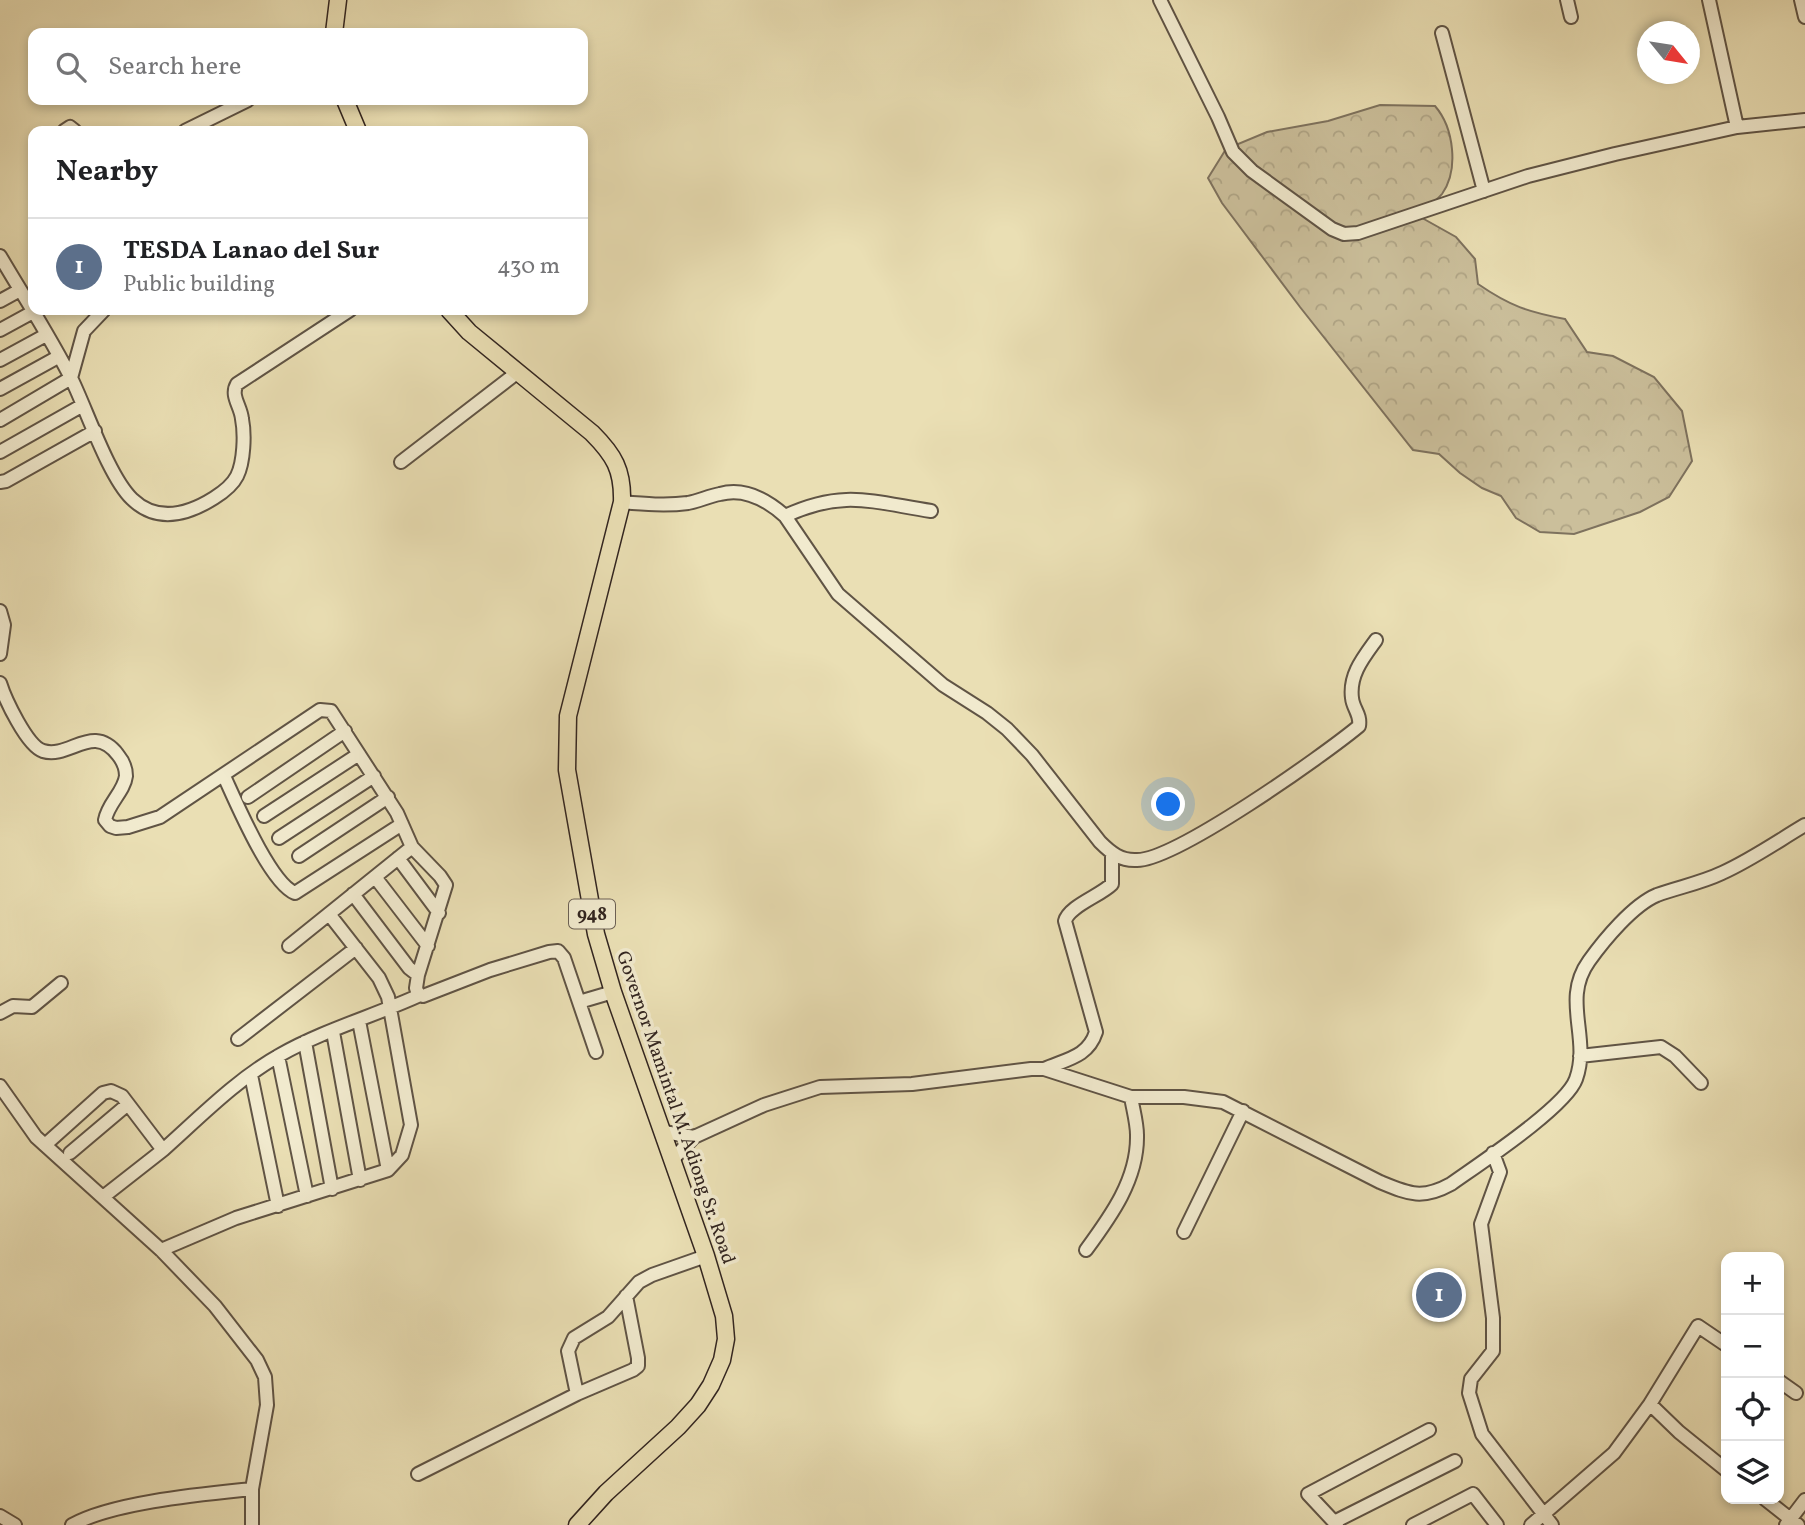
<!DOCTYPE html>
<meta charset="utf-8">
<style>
:root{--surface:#fff;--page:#f2f2f2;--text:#202124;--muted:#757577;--line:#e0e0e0;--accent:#8f2418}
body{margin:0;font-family:Vollkorn,serif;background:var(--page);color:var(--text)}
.controls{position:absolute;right:21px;bottom:21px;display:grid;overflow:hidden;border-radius:14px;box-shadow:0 4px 10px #0003}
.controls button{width:63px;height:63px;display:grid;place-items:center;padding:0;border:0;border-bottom:2px solid var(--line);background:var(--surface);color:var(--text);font:35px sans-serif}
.compass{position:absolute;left:1637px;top:21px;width:63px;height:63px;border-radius:50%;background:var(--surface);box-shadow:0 4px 10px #0003;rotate:120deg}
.you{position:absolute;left:1169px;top:805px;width:24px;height:24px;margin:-18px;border:5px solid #fff;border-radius:50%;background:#1a73e8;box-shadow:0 0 0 10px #1a73e833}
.badge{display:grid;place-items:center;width:46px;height:46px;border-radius:50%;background:var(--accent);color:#fff;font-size:23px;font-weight:700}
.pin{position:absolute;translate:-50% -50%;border:4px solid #fff;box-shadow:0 2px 7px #0006}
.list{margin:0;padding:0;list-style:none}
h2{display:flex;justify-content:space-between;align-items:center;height:91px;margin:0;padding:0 28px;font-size:30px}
h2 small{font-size:23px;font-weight:400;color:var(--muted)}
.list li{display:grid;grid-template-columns:46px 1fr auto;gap:21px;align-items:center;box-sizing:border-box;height:98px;padding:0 28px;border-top:2px solid var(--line)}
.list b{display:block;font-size:26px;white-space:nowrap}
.list p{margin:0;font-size:23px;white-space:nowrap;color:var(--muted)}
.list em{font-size:23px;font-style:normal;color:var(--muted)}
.icon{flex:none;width:38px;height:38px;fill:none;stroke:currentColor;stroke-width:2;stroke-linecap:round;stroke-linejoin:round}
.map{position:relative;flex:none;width:1805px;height:1525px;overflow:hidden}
.search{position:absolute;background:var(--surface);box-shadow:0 4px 10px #0003;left:28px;top:28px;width:560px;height:77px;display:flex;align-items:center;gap:18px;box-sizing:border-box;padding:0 24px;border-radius:14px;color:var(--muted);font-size:26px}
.panel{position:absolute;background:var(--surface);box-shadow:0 4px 10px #0003;left:28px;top:126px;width:560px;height:189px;border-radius:14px}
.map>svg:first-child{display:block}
.forest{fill:url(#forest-crowns);stroke:#7e725e;stroke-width:2}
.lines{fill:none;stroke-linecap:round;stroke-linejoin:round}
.minor-casing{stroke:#605445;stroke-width:16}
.major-casing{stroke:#322520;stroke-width:19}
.minor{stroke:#f1eace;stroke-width:12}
.major{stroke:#eadfb4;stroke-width:16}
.labels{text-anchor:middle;stroke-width:7;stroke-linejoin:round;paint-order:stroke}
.shield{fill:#f1eace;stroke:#6b6054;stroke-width:2}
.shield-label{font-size:18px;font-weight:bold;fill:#322520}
.street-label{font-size:19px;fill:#322520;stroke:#f1eace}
</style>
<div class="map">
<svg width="1805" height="1525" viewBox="0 0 1805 1525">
<defs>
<pattern id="forest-crowns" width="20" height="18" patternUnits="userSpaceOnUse" patternTransform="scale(1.75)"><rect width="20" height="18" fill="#cbbf9b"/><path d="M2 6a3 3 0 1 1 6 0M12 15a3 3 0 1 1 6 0" fill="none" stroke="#afa485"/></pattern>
</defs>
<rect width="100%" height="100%" fill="#eadfb4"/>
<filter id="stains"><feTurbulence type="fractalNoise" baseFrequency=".00286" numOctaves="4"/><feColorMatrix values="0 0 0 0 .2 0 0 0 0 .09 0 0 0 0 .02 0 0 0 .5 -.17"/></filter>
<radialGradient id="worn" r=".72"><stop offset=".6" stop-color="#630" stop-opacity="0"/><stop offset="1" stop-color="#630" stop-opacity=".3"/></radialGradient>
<path class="forest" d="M1380,105L1435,106C1454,128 1459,170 1442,194C1436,202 1423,208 1415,214L1456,237L1475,259L1478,284C1510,306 1528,312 1565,319L1587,352L1613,356L1654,377L1682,411L1692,461L1669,497L1640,512L1574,534L1540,532L1516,518L1501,496L1482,488L1460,473L1439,454L1413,450L1300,307L1222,203L1208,178L1226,149L1267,132L1328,121Z"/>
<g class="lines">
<g class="minor-casing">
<path id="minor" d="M1160,0L1218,117L1233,152L1252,171L1332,229L1344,234L1358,233L1528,176L1615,154L1737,127L1805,120
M1567,0L1571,17
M1709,0L1737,127
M1801,0L1805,17
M1442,33L1484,191
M64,131L70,127L75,131
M185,131L248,100
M0,256C24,297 51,338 72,380C87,411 109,477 132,499C157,523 187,515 214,498C222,493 232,486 237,476C244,462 245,434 242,419C241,406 230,396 237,384L350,310
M0,301L20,290
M0,330L33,312
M0,360L46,335
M0,389L58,357
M0,420L71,378L84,331L104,310
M0,452L83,405
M401,462L518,372
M0,482L6,481L95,431
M622,502C644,504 666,506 688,503C699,501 709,496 720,494C745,487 767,500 785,516L838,594L943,685L987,713L1007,729L1032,755L1100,842C1111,853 1121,861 1137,860C1176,860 1324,755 1359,726C1361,714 1353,709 1352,698C1349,675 1363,658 1376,640
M785,516C843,489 872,502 931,511
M0,611L4,625L0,654
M0,683C5,699 27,746 43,751C70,759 93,722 118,755C123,761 126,768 126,776C124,792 108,803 105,820L110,826L116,828L128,827L160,817L320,710L331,711L397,813L412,847L440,876L446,885L418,975L416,988L418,994L423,996L490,970L549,952L558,951L564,958L596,1052
M224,776C236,802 270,883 295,893L402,824
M248,797L345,731
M264,816L359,754
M279,838L374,776
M299,856L388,797
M398,858L439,913
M375,877L428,946
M353,894L409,968L418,975
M289,946L412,847
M579,1002L613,992
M0,1013L13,1006L32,1007L61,983
M359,1021L388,1170
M333,1032L360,1180
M238,1039L356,948
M305,1042L332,1189
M278,1056L307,1196
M1580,1056L1661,1047L1675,1056L1701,1083
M1044,1069C1067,1059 1088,1057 1096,1032L1065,921C1069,906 1100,896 1112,884V853
M251,1075L278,1206
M0,1086L36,1137L161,1250L215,1306L257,1360L265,1377L267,1405L252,1489V1525
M664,1132L694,1137
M45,1145L103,1093L111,1091L122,1096L163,1150L103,1197
M163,1150C200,1117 237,1079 280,1055C324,1030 374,1016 420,995
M70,1153L128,1104
M1493,1153L1500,1172L1481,1224L1493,1318V1351L1471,1379L1469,1393L1482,1434L1552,1525
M673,1159L694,1137L764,1105L820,1087L912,1084L1031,1069H1044L1131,1097H1184L1223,1102L1380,1182C1409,1194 1422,1200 1451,1184C1479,1164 1566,1107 1576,1079C1591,1037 1561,1000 1589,961C1604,940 1633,905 1657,895C1679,887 1701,883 1722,873C1751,860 1778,841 1805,825
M1184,1232L1243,1111
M161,1250L236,1218L388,1170L402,1155L411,1125L388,997L379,978L329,914
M1086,1250C1111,1216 1138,1179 1137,1135C1137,1123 1133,1109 1131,1097
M1779,1381L1796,1393
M577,1394L633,1370L638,1366V1358L626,1296
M1650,1404L1679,1432L1726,1470
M418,1474L577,1394L568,1351L574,1338L608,1317L639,1282L652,1275L706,1256
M1765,1499L1798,1525
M0,1516L15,1525
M1334,1522L1455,1461
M72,1525C113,1502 204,1494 252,1489
M1337,1525L1308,1494L1429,1430
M1413,1525L1473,1494L1497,1525
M1531,1525L1614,1453L1650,1404L1698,1326L1726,1345
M1786,1525L1805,1500"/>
</g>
<g class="major-casing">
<path id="major" d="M334,33L338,0
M345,100L358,131
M449,310L469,332L592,433C614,455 623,470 622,502L568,716L567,770L596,934L613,992L706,1256L724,1316L726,1339L722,1360L711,1385L698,1405L678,1427L606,1493L577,1525"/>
</g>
<use href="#minor" class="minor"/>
<use href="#major" class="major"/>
</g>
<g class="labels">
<rect class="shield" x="569" y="899.5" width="46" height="29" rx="5"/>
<g class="shield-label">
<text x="592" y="920">948</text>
</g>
<g class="street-label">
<text transform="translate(677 1107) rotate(71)" y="7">Governor Mamintal M. Adiong Sr. Road</text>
</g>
</g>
<rect width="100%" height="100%" filter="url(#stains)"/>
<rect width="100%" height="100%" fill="url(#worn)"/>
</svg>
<div class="controls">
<button>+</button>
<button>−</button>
<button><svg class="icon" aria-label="locate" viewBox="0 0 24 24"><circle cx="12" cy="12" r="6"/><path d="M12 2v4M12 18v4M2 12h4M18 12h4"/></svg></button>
<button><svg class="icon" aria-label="layers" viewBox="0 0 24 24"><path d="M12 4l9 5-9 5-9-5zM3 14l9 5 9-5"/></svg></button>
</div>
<svg class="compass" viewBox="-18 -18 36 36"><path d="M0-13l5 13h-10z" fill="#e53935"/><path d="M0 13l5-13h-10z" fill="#757577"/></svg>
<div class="you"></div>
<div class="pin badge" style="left:1439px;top:1295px;background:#5c6f8a">1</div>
<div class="search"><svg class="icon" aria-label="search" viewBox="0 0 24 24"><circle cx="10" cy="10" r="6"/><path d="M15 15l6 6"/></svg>Search here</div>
<section class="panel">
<h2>Nearby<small></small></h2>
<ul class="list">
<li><span class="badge" style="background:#5c6f8a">1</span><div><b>TESDA Lanao del Sur</b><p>Public building</p></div><em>430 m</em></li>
</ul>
</section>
</div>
